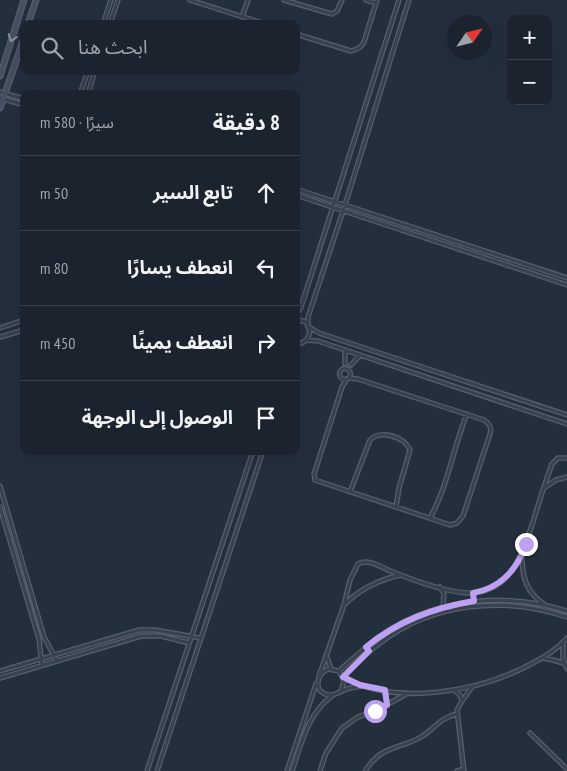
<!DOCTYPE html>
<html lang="ar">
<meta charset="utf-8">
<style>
:root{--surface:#1b232e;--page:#242b36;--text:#f1f3f6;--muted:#a0a4aa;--line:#39404a}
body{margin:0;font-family:"PT Sans Narrow","Noto Sans Arabic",sans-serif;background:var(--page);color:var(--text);direction:rtl}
.controls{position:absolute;right:15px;top:15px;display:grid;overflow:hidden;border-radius:10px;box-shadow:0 5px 20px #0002}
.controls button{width:45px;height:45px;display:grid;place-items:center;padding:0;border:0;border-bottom:1px solid var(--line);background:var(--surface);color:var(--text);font:25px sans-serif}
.compass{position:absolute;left:447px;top:15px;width:45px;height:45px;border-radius:50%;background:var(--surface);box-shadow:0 5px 20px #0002;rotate:55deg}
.stop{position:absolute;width:15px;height:15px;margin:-11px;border:4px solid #bca0f2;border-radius:50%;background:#fff}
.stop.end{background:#bca0f2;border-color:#fff;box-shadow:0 1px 5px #0008}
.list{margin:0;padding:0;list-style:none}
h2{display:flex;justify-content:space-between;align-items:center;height:65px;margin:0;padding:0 20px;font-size:21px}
h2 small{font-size:16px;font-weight:400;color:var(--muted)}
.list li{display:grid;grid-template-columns:32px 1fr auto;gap:15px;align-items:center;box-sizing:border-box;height:75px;padding:0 20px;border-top:1px solid var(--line)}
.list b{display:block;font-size:19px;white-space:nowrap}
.list em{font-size:16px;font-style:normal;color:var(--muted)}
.icon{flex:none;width:28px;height:28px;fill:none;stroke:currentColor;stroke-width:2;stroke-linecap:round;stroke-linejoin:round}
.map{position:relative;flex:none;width:567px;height:771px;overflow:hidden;direction:ltr}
.search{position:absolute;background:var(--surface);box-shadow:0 5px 20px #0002;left:20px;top:20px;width:280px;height:55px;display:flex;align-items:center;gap:12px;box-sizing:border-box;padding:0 18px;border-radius:10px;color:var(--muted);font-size:19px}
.panel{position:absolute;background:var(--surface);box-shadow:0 5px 20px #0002;left:20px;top:90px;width:280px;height:365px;border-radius:10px;direction:rtl}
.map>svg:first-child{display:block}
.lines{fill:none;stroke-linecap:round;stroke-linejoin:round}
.street-casing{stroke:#565f6c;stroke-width:5.5}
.secondary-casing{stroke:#565f6c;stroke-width:7}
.street{stroke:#38414e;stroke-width:3}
.secondary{stroke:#465061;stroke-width:4.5}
.oneway{stroke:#8e96a5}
.route{stroke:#bca0f2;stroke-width:6}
</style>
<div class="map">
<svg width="567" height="771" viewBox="0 0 567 771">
<rect width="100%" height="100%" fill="#242f3e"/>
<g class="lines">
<g class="street-casing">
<path id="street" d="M190,0L265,24
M284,0L332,14L337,11L342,0
M366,0L376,3
M242,17L248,0
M103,24L111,0
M110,24L118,0
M296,34L351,51C357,50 361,48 364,42L377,0
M0,92L24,99
M80,94L88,71
M88,94L95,71
M0,98L24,105
M296,189L567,278
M296,195L567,285
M296,315L301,307L399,0
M296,319L306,322L310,332C308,340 304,344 296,344
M308,324V317L345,205L409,0
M309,327L319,333L567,415
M0,328L24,320
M0,337L24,330
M306,340L318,341L567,424
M345,351V364
M351,365L360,355
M339.5 374a5.5 5.5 0 1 1 11 0a5.5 5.5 0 1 1-11 0Z
M347,379L342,387L314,474L315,480L450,525L457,523L463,516L490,434C492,428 489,423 484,420L358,379L349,378
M0,486L44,637L57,661
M544,488L556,480L567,477
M350,492L370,440C380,429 405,437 410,450L399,488L396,507
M0,507L39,639L42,665
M430,518C448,486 453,448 467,414
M522,557C522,578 527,593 545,605
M440,587L444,594L443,607
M345,604C360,589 379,580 400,575
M563,643V659L567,669
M326,655L331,668
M543,658L553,660L563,663
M0,671L139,630H155L201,638
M339,671C355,657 371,642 389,630C442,597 508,593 567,611
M319,676L344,605L350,580L358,564C368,558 381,567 390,571C410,579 446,592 467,593C510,594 522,555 533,522C539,502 545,483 552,464L558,458H567
M343,677C355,665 366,653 380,643C433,602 504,596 567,617
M0,678L141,636H161L189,643
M344,678C398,706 478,692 529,665C543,658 557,650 567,638
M385,690L387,704
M454,690L460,695L462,701
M341,691L344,681L339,671L328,669C316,674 313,692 328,695C335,696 340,691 347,689C352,687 357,687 363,686
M530,733L567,769
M147,771L253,451
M157,771L263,451
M287,771L316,684
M292,771C301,744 308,713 332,696
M320,771L326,753L342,728L358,717L379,709L408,693
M365,771C370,764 374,758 381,754C393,746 408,745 421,737C434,729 441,717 457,714
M457,771L464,769
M464,771L457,710L462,701L472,687"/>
</g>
<g class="secondary-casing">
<path id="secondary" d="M28,24L36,0
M0,76L24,0
M0,108L24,38"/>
</g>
<use href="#street" class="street"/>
<use href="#secondary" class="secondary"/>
</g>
<defs><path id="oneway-chevron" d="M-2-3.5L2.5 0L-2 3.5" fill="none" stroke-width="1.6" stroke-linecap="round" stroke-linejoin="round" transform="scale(1.25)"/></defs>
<use class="oneway" href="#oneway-chevron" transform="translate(12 38) rotate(108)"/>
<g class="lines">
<path class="route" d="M375,711L387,705L385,690L360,685L343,677L369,651L366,647C398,621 433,608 474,601L473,593C501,588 517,570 526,544"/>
</g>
</svg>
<div class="controls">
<button>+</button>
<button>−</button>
</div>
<svg class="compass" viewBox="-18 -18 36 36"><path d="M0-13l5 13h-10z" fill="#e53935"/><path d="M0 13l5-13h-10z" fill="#a0a4aa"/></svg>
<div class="stop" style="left:375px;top:711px"></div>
<div class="stop end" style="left:526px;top:544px"></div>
<div class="search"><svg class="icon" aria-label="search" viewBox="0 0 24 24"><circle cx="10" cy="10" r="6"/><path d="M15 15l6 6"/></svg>ابحث هنا</div>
<section class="panel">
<h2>8 دقيقة<small>سيرًا · 580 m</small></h2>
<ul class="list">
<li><svg class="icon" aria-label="ahead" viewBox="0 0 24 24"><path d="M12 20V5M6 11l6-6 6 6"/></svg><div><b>تابع السير</b></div><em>50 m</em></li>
<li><svg class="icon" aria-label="left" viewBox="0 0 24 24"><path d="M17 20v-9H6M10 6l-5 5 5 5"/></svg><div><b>انعطف يسارًا</b></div><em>80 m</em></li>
<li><svg class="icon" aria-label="right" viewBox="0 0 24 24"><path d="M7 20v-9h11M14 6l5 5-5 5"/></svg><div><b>انعطف يمينًا</b></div><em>450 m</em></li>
<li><svg class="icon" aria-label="arrive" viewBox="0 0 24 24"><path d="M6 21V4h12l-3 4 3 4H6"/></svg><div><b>الوصول إلى الوجهة</b></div></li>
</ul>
</section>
</div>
